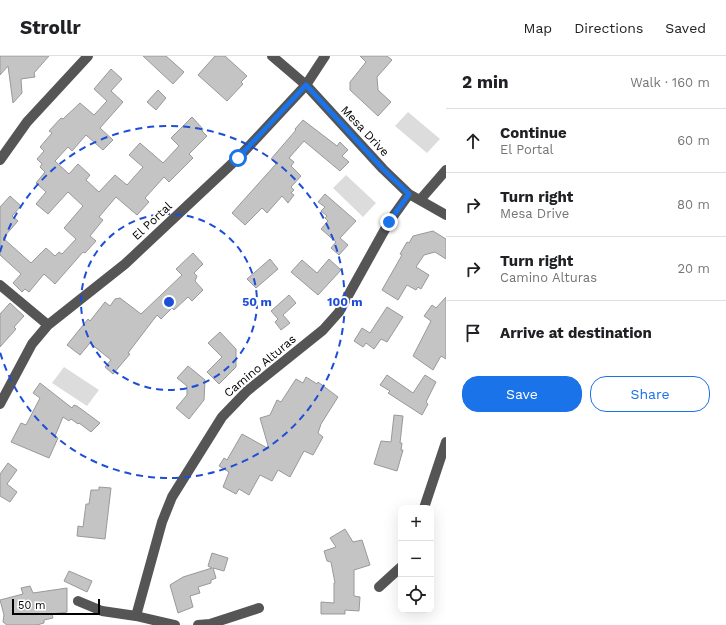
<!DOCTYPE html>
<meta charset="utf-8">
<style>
:root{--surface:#fff;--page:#f6f6f6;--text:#202124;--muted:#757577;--line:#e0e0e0;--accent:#1a73e8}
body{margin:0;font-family:"Work Sans",sans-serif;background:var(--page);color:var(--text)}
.controls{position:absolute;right:12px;bottom:12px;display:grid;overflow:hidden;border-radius:8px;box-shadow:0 4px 16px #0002}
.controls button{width:36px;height:36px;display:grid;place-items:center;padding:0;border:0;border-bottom:1px solid var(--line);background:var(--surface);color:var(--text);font:20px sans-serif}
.scale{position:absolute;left:12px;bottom:10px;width:88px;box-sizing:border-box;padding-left:4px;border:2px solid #000;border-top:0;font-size:11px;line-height:14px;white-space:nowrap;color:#000;-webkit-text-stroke:3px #fff;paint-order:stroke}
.stop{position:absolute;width:12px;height:12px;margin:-9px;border:3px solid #1a73e8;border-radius:50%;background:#fff}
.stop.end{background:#1a73e8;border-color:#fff;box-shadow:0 1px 4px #0008}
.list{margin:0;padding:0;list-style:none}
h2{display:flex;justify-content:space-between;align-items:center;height:52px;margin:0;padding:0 16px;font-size:17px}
h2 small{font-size:13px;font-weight:400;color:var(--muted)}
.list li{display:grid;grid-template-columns:26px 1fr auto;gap:12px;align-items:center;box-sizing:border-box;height:64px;padding:0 16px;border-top:1px solid var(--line)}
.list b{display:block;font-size:15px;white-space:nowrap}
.list p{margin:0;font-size:13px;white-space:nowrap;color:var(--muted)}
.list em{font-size:13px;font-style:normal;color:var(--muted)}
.actions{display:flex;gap:8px;padding:12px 16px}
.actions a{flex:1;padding:9px 0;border:1px solid var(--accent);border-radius:16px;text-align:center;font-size:14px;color:var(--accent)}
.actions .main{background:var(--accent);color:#fff}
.icon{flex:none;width:22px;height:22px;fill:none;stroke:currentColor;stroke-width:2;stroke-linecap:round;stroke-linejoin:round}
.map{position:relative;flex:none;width:446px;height:569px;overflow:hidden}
header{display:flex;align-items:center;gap:24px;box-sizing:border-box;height:56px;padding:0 20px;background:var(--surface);border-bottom:1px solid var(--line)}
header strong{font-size:19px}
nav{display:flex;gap:22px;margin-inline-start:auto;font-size:14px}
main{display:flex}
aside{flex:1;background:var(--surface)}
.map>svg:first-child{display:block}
.green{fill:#dcdcdc}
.building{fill:#c4c4c4;stroke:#999}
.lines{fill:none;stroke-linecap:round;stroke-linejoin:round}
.minor{stroke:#555;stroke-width:10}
.route{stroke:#1a73e8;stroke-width:5}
.ring{fill:none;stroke:#1d4ed8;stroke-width:2;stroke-dasharray:7 5}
.labels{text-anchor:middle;stroke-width:4;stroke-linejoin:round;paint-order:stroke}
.street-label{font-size:12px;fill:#000;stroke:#fff}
.centre{fill:#1d4ed8;stroke:#fff;stroke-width:2}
.ring-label{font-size:12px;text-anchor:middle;font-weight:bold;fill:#1d4ed8;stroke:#fff;stroke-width:4;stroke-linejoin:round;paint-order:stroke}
</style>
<header>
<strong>Strollr</strong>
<nav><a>Map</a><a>Directions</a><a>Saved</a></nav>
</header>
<main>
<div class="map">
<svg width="446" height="569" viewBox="0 0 446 569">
<rect width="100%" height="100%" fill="#fff"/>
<path class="green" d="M408,56L440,83L427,97L395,70Z
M346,119L376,147L363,161L333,132Z
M64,311L99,334L87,350L52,327Z"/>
<path class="building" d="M0,0H49L34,17L35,21L21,23L22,37L13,47L8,10L0,19Z
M143,0H166L184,16L173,28Z
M215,0H225L247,20L241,26L243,28L227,45L198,19Z
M360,0H387L392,4L377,21L378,34L391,46L378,60L350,34V26L366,6Z
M111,13L122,23L111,35L123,46L100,72L113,84L103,94L86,79L72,95L68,91L55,105L69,118L78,108L90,119L86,124L99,136L115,119L127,129L143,111L129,99L140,87L163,107L179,90L171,82L192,61L203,73L202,75L207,80L189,98L193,102L169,126L164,121L145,142L149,146L137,159L116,141L99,161L103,164L90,180L96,185L85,197L83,196L55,228L44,218L29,236L25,233L22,236L13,227L21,218L0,199V151L10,140L21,150L12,160L18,165L3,182L31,207L46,192L55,200L59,196L62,198L76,183L64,172L83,150L68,136L48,158L36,148L46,136L36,127L45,116L40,111L42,108L37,103L44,95L40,91L52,77L49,75L61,62L63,63L80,47L94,59L107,45L94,33Z
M158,34L166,42L156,54L147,46Z
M303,64L337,90L340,86L348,94L342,100L349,106L340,115L304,85L289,102L294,106L291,110L301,120L291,131L294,134L291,137L294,139L288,147L282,140L267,157L262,152L245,169L232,157L276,108L271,103L296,74L295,73Z
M325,138L356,165L340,182L348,189L339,199L331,192L336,186L321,173L328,165L325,162L327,160L321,155L325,151L318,146Z
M433,175L446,183V203L435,196L424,199L416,211L429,219L421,233L418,231L416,234L407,229L398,244L382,234L402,199L400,198L407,186L409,187L413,180Z
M193,197L203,208L194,217L197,220L195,225L203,234L192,245L188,241L174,254L172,252L161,263L157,259L128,297L130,298L113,318L105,311L111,304L90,287L80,299L67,289L88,263L90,265L105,246L110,250L115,243L120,242L141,258L182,219L176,213Z
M270,203L278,213L256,232L247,223Z
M329,203L341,214L318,239L291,216L302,204L317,217Z
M289,239L296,247L283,259L290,267L281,274L275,266L278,263L271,255Z
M446,241V303L441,300L433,314L413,300L431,265L424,260L432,249L436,252Z
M10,247L24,260L14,271L16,273L0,291V258Z
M387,251L403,261L387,286L381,283L374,293L366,287L363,291L354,285L362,272L370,277Z
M220,276L236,293V311L219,328L207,316L222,301L208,287Z
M188,310L205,324L204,344L189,363L176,352L187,339V330L177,322Z
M387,319L413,337L425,319L436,326L426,346L428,348L422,359L388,337L390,335L380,329Z
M306,321L317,328L318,326L338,341L321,368L318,377L323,381L313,399L304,395L290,421L278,414L272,425L260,419L249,439L239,433L236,438L223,431L229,416L219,410L224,402L227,404L242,378L269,393L260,362L270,359L277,344L281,346L296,323L303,327Z
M40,327L72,352L74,349L77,350L100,367L91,376L79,367L78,368L71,363L69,365L63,361L55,380L58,382L49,402L11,386L21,367L26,369L40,342L33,337Z
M394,359L403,360L400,387H402L401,394H403L397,415L374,408L381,385L391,386Z
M8,407L17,414L7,428L17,436L10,446L0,440V418Z
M99,431L111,432L105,483L77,480L78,470L83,471L86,448H89L91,434H99Z
M345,473L353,486L362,484L370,509L354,514V540L360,541L359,555L345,554V558H321V546L334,547V527H335L331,506L327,505L324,495L336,491L330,482Z
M212,497L228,502L224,515L213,512L216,522L211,524V527L198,531L200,537L190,540L193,551L178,557L170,529L183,521L212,512L208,510Z
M69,515L92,525L87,536L64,525Z
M30,530L33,537L67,532V556L52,558L53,562L44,564V567L37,569H7L3,566L4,559L0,544L23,538L21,532Z"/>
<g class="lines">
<path class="minor" d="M272,0L306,29L383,113L409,138L446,159
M0,104L27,66L88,0
M420,144L446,114
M0,229L48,269
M0,348L32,288L48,269L125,208L238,102L306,29L325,0
M424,452L446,386
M379,531L401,511
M78,545L102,555L136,560L175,569
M136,560L162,466L172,441L222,361L247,335L323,274L339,256L389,166L409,138
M198,569L210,568L259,552"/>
</g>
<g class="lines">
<path class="route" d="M238,102L306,29L383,113L409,138L389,166"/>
</g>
<g class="ring">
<circle cx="169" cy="246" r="88"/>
<path d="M0 196A176 176 0 1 1 0 296"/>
</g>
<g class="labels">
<g class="street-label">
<text transform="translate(365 75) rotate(47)" y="4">Mesa Drive</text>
<text transform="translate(152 165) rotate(-43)" y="4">El Portal</text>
<text transform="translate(260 310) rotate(-40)" y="4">Camino Alturas</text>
</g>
</g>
<circle cx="169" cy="246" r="6" class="centre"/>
<g class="ring-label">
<text x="257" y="250">50 m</text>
<text x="345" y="250">100 m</text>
</g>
</svg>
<div class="controls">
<button>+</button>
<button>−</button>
<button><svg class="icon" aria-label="locate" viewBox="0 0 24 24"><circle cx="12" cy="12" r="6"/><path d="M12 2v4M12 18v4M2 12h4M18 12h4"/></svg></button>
</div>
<div class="scale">50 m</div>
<div class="stop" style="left:238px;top:102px"></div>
<div class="stop end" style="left:389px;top:166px"></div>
</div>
<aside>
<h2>2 min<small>Walk · 160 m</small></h2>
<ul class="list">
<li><svg class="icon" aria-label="ahead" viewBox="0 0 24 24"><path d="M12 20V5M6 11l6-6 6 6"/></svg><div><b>Continue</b><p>El Portal</p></div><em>60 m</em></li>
<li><svg class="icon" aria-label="right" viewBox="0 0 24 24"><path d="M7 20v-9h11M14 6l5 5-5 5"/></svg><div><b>Turn right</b><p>Mesa Drive</p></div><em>80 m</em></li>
<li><svg class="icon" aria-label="right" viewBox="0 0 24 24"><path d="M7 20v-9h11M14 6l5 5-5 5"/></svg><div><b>Turn right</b><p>Camino Alturas</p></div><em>20 m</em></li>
<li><svg class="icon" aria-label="arrive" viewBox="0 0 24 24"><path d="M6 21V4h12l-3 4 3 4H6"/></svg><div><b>Arrive at destination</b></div></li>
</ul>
<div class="actions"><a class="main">Save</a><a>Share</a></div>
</aside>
</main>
